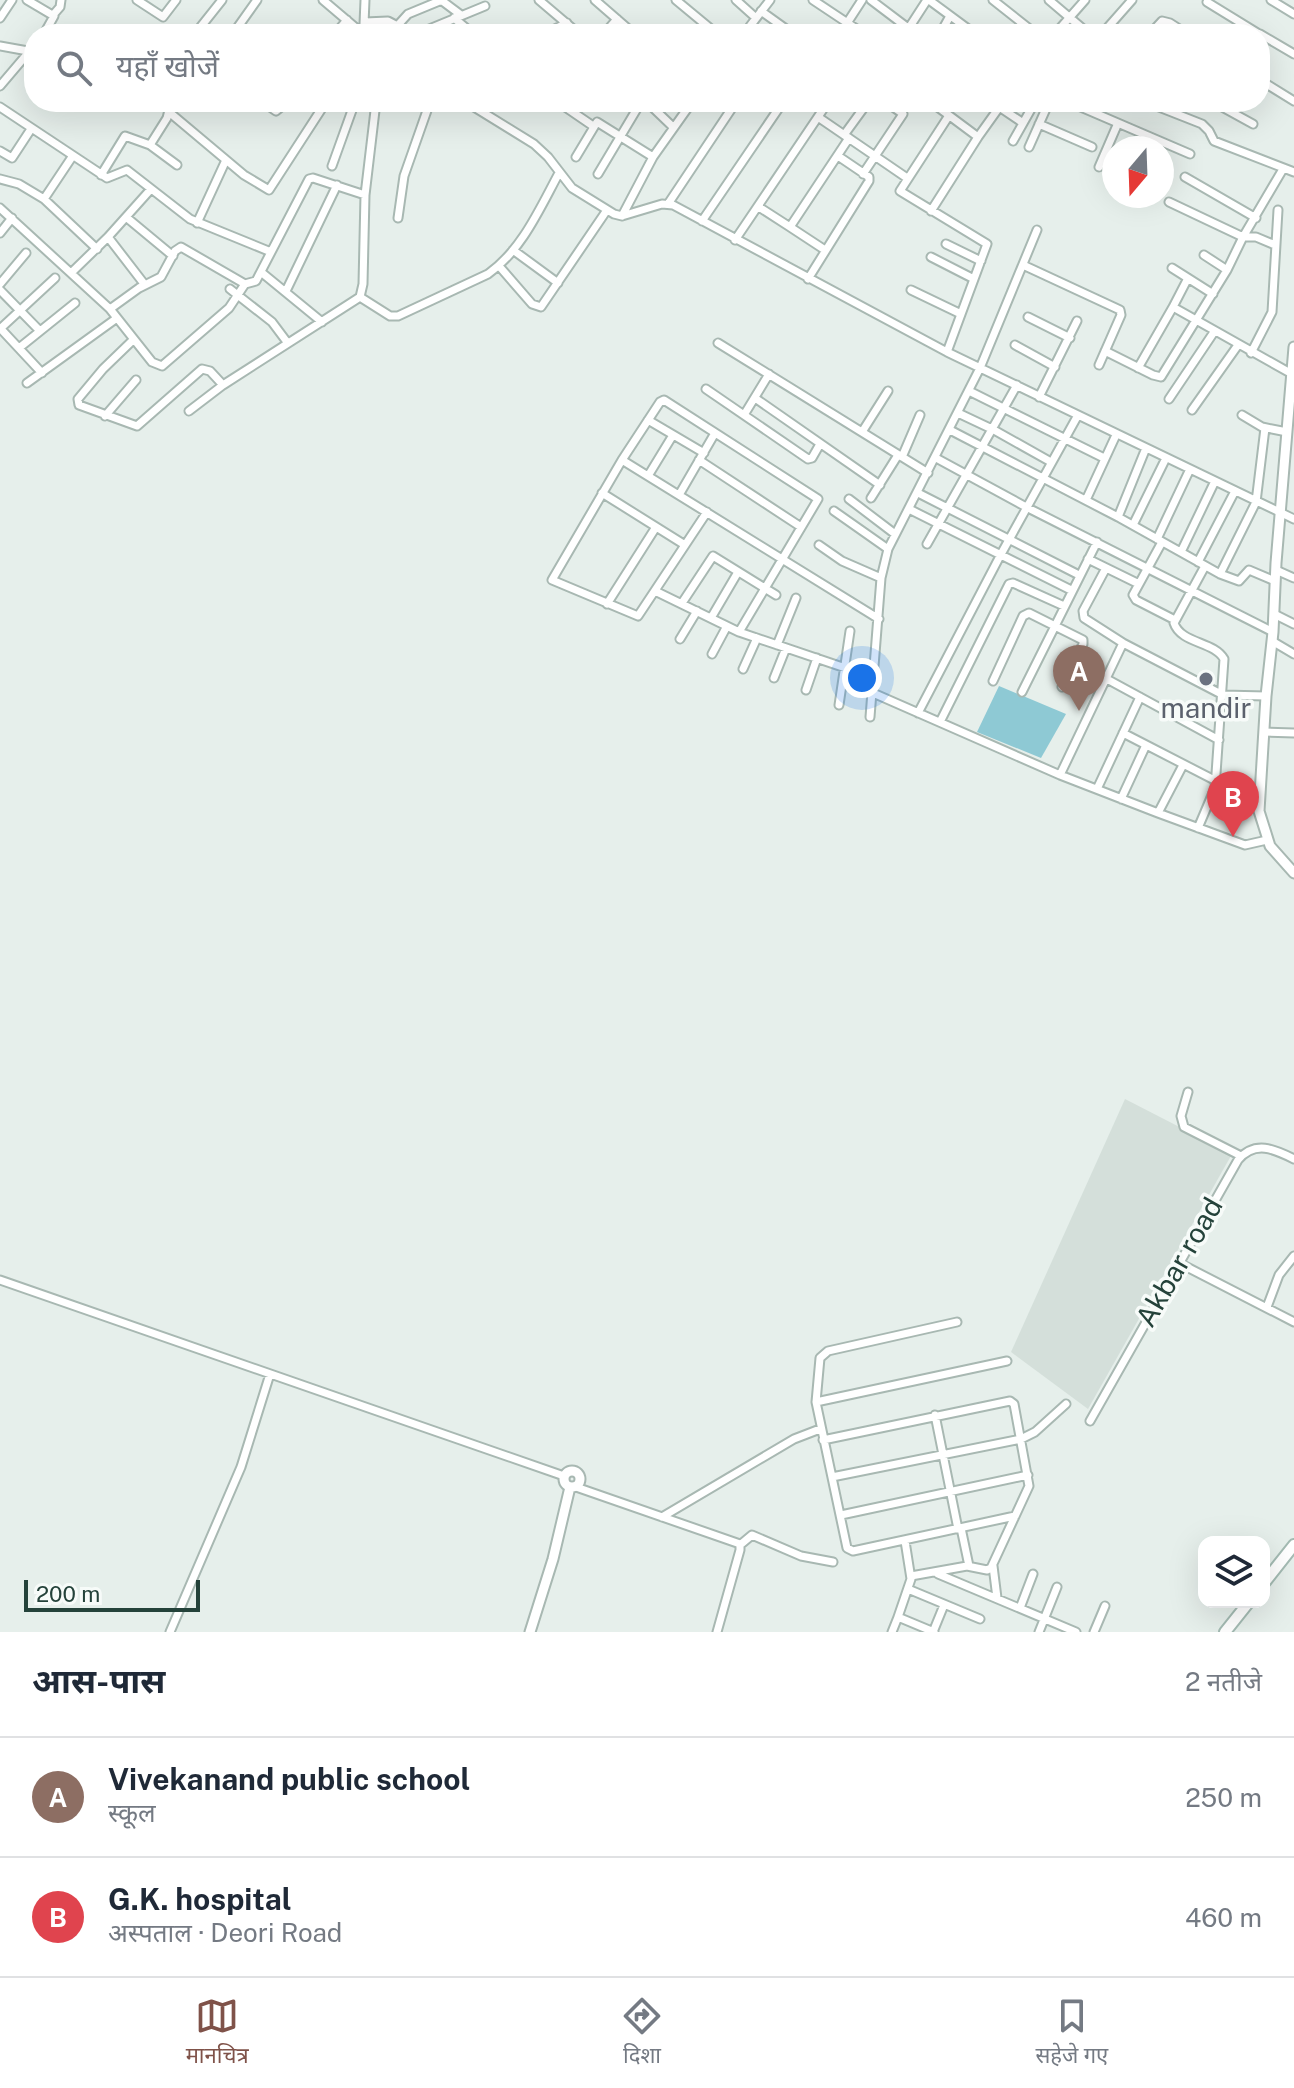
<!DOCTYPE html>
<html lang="hi">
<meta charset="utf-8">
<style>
:root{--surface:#fff;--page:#f2f2f3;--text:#1f2937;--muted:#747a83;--line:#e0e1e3;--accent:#7f5249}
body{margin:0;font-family:"Public Sans","Noto Sans Devanagari",sans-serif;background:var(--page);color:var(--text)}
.controls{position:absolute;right:24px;bottom:24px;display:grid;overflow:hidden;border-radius:16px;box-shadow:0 8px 32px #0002}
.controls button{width:72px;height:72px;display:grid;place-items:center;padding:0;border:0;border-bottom:2px solid var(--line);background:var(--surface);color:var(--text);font:40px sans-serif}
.compass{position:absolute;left:1102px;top:136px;width:72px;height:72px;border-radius:50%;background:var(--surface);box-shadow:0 8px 32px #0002;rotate:199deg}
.scale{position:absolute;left:24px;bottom:20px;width:176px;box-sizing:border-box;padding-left:8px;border:4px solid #24423a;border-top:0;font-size:22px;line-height:28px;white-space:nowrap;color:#24423a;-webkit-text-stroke:6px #f7fbf9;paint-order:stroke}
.you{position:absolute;left:862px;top:678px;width:28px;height:28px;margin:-20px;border:6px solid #fff;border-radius:50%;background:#1a73e8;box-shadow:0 0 0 12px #1a73e833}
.badge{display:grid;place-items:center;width:52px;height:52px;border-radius:50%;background:var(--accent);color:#fff;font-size:26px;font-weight:700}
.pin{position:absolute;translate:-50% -66px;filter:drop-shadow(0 2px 4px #0008)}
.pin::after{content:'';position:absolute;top:42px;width:28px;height:24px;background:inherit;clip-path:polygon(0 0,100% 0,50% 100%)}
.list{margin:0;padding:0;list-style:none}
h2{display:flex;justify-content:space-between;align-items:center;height:104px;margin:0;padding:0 32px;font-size:34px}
h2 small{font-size:26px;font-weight:400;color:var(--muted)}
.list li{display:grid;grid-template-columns:52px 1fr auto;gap:24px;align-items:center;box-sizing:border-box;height:120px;padding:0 32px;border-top:2px solid var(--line)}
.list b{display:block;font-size:30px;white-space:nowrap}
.list p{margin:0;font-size:26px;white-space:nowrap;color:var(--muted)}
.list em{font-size:26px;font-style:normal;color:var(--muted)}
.icon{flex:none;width:44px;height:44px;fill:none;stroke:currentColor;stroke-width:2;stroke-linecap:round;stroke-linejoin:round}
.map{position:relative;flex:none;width:1294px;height:1632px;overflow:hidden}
.search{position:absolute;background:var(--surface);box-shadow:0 8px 32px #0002;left:24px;right:24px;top:24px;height:88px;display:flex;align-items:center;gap:20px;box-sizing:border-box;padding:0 28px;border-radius:32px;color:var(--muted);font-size:30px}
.sheet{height:344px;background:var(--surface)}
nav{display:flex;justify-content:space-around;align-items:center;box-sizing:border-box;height:112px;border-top:2px solid var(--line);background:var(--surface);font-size:22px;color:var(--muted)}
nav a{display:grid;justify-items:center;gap:4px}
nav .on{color:var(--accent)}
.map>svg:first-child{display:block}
.built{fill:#d4dfda}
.water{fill:#8ec9d4}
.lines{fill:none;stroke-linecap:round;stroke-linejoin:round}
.minor-casing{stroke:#a8b8b2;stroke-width:11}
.tertiary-casing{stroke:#a8b8b2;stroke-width:13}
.secondary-casing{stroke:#a4bbb3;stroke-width:14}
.minor{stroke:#fff;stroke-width:7}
.tertiary{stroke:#fff;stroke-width:9}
.secondary{stroke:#fff;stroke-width:10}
.worship-dot{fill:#6b7280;stroke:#f7fbf9;stroke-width:3}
.labels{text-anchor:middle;stroke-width:7;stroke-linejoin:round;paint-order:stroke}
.worship-label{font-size:28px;fill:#5b616d;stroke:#f7fbf9}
.street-label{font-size:28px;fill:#24423a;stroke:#f7fbf9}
</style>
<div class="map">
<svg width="1294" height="1632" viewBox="0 0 1294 1632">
<rect width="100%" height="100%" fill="#e6efeb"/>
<path class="built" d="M1125,1099L1232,1154L1088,1409L1011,1352Z"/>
<path class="water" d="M999,686L1066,714L1041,758L977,732Z"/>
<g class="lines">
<g class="minor-casing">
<path id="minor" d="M27,0L54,16L44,34
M137,0L163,17L176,0
M323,0L363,34
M441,0L461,15
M539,0L579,34
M595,0L634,34
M676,0L717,34
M736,0L756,18
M813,0L864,34
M871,0L908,28
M929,0L975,34
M993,0L1036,34
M1049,0L1089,34
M1271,0L1294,14
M1207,2L1259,34
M761,11L793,34
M53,15L60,7L61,0
M0,18L12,0
M454,18L473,34
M365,22L388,21L413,34
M364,24L365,0
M398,25L408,14L442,0
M235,31L257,0
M195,34L222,0
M335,34L347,20
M417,34L485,6
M545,34L567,23
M604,34L617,19
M744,34L770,0
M840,34L862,0
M905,34L927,0
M940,34L950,16
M1055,34L1085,0
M1102,34L1132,0
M1150,34L1162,21L1170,23L1187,34
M1260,34L1294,54
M0,46L28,51
M1260,80L1294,101
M0,86L34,46
M263,102L276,111L287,102
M466,102L534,144L548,157L572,188L614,214L622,216L662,204L673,205L947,352L1294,519
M558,102L593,126
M647,102L673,127
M931,102L978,137L931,211
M992,102L1023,123
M1069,102L1190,154
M1146,102L1202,124L1209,131L1214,141L1294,172
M1213,102L1253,124
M547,106L550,102
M0,107L107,178L127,170L190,219L271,252
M169,112L244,175L269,190L326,102
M818,117L907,178
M1039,124L1092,147
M844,135L868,102
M978,137L1003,102
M1013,141L1035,102
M150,145L177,165
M1029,147L1049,102
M0,151L12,158L31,129
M576,157L597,122L653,157
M332,166L355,102
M1099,167L1118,123
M598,174L641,102
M863,174L903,114L886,102
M101,175L125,136L150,145L167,118L171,102
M1185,177L1256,218
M0,179L19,184L44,199L97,249
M44,199L72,157
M668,204L736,102
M759,207L790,227
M0,208L110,309L152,362L162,366L229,308L245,284L256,281L309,179L313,178L365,195
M622,216L653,157L692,102
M126,217L173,256
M398,218L404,176L430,102
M702,221L783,102
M197,223L226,160
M0,233L12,218
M108,237L145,285
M1243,237L1283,169
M1243,237H1256L1275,245
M735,240L828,102
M946,244L981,261
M513,250L558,283
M825,250L790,227L849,138
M1204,255L1227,270
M931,257L974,279
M1023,265L1120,310L1121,315L1099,365
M499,266L532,304L541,307L607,210
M1172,268L1213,294
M261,272L322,322
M71,273L108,237L151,189
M808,279L869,181V177L838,156
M0,284L26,253
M230,289L272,322L287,342
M0,290L39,330
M911,290L961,314
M286,291L337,185
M360,297L390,316H398L488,274C522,250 540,208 559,173
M1173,307L1188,278
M110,309L139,288L161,277L175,251L181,247L245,284
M1028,317L1070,338
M0,328L42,373
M1,328L55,278
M133,340L103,369L78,399L79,405L137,426L202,369L210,371L223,385
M718,343L928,473
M1015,345L1055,367
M19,348L75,303
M1105,351L1153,375L1161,377L1227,270L1243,237L1169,202
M947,352L987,244L900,191L948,117
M1251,353L1272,312L1278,210
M1138,368L1173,307L1292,374
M27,383L117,318
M706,389L808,459L812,458L820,444
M969,391L1104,458
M1039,397L1077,321
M755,398L880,485
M1169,399L1214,332
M1192,410L1238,345
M189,411L223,385L360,297L363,284L365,195L376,102
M958,413L994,430L1051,462
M744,415L769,374
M1242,415L1262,427L1287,432
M105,416L136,380
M648,420L704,453
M1265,428L1256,502L1220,574L1239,581L1249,570L1275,581
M950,430L1118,517L1220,574
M862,432L888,391
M902,457L920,415
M936,458L1028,508L1273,632
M622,460L879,619
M699,460L801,527
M648,476L673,435
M602,493L685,545
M918,493L1079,575
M679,495L715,433
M871,498L898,455
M849,499L895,534
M1086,500L1116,435
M909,509L1071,590
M834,511L888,549
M707,512L638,616L552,580L622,460L660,402L664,400L818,499L739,632
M1118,517L1146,448
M1133,525L1166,458
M1157,539L1190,469
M1162,542L1133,595L1136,600L1175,620
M927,544L1017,385
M819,545L842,561L881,578
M1181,552L1215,481
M1088,559L1139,584
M1198,562L1235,491
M1106,568L1083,611L1084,618L1123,643L1223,695L1266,696
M1276,570L1294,578
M655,591L739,632L875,678
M682,603L713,556L776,595
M607,604L656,527
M1274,614L1294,624
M711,618L738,572
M680,639L697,611
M1272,641L1294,654
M777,645L796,598
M712,654L727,626
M743,669L757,638
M774,678L786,648
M1105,678L1219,740
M993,681L1023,616L1029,613L1083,640V644L1062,687
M806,690L817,658
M1022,692L1097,542
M873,693L1060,775L1158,813L1245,845L1267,840
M839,705L850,631
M918,713L1000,556L1078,415
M870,717L881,578L888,549L980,368L1037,230
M940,722L1009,584L1013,583L1064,606
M1264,732L1294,733
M1123,733L1259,803
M1060,775L1123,643
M1097,789L1140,697
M1121,799L1146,745
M1158,813L1183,765
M1198,828L1215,788L1224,659C1214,641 1181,644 1174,623L1205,566
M1188,1092L1181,1116L1184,1127L1241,1156
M1179,1263L1294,1322
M0,1280L564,1476
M1267,1307L1279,1275L1294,1256
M957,1322L828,1351L820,1358L816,1402L847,1548L853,1551L1015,1516
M816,1402L1007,1361
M935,1415L958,1529
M1090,1421L1238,1160C1255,1140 1274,1149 1294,1159
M823,1440L1010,1401L1014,1404L1029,1486L991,1568L987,1570L967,1566L911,1576
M832,1477L1021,1439L1035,1432L1066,1404
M576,1487L740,1544V1550L717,1632
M841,1515L1028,1475
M662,1517L794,1439L820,1429
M961,1528L969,1566
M905,1541L911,1579L898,1617L934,1632
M740,1545L752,1535L801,1556L833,1562
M993,1566L997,1598
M938,1574L1076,1632
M908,1589L980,1619
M1020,1608L1033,1574
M170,1632L241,1467L270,1374
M892,1632L898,1617
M933,1632L944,1605
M1039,1632L1057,1587
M1094,1632L1105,1606"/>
</g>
<g class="tertiary-casing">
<path id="tertiary" d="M1294,347L1276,563L1273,632L1266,696L1259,811L1270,846L1294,873
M564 1479a8 8 0 1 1 16 0a8 8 0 1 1-16 0Z
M530,1632L553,1559L570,1487"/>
</g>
<g class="secondary-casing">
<path id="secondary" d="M1264,1583L1294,1545
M1225,1632L1249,1602"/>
</g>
<use href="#minor" class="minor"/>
<use href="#tertiary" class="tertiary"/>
<use href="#secondary" class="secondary"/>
</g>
<circle class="worship-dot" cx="1206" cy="679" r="8"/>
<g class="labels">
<g class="worship-label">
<text x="1206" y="718">mandir</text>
</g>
<g class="street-label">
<text transform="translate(1179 1262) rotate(-60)" y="10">Akbar road</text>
</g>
</g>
</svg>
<div class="controls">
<button><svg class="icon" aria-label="layers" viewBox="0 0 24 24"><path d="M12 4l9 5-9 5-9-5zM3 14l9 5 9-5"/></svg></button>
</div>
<svg class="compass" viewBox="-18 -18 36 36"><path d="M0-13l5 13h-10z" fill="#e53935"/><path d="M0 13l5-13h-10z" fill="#747a83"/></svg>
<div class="scale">200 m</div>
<div class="you"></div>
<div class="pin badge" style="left:1079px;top:711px;background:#8d6e63">A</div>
<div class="pin badge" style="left:1233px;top:837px;background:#e0444e">B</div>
<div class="search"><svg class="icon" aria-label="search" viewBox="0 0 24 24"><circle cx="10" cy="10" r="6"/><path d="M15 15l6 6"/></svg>यहाँ खोजें</div>
</div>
<section class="sheet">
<h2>आस-पास<small>2 नतीजे</small></h2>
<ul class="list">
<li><span class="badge" style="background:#8d6e63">A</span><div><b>Vivekanand public school</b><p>स्कूल</p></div><em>250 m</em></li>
<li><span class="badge" style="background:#e0444e">B</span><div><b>G.K. hospital</b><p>अस्पताल · Deori Road</p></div><em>460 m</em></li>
</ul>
</section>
<nav>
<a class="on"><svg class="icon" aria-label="map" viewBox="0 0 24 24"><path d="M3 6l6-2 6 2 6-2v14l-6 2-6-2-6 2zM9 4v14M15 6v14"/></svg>मानचित्र</a>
<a><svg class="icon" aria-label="directions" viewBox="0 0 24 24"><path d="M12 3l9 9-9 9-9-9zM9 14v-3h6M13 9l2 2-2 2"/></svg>दिशा</a>
<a><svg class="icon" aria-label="saved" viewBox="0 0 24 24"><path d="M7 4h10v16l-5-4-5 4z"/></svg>सहेजे गए</a>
</nav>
